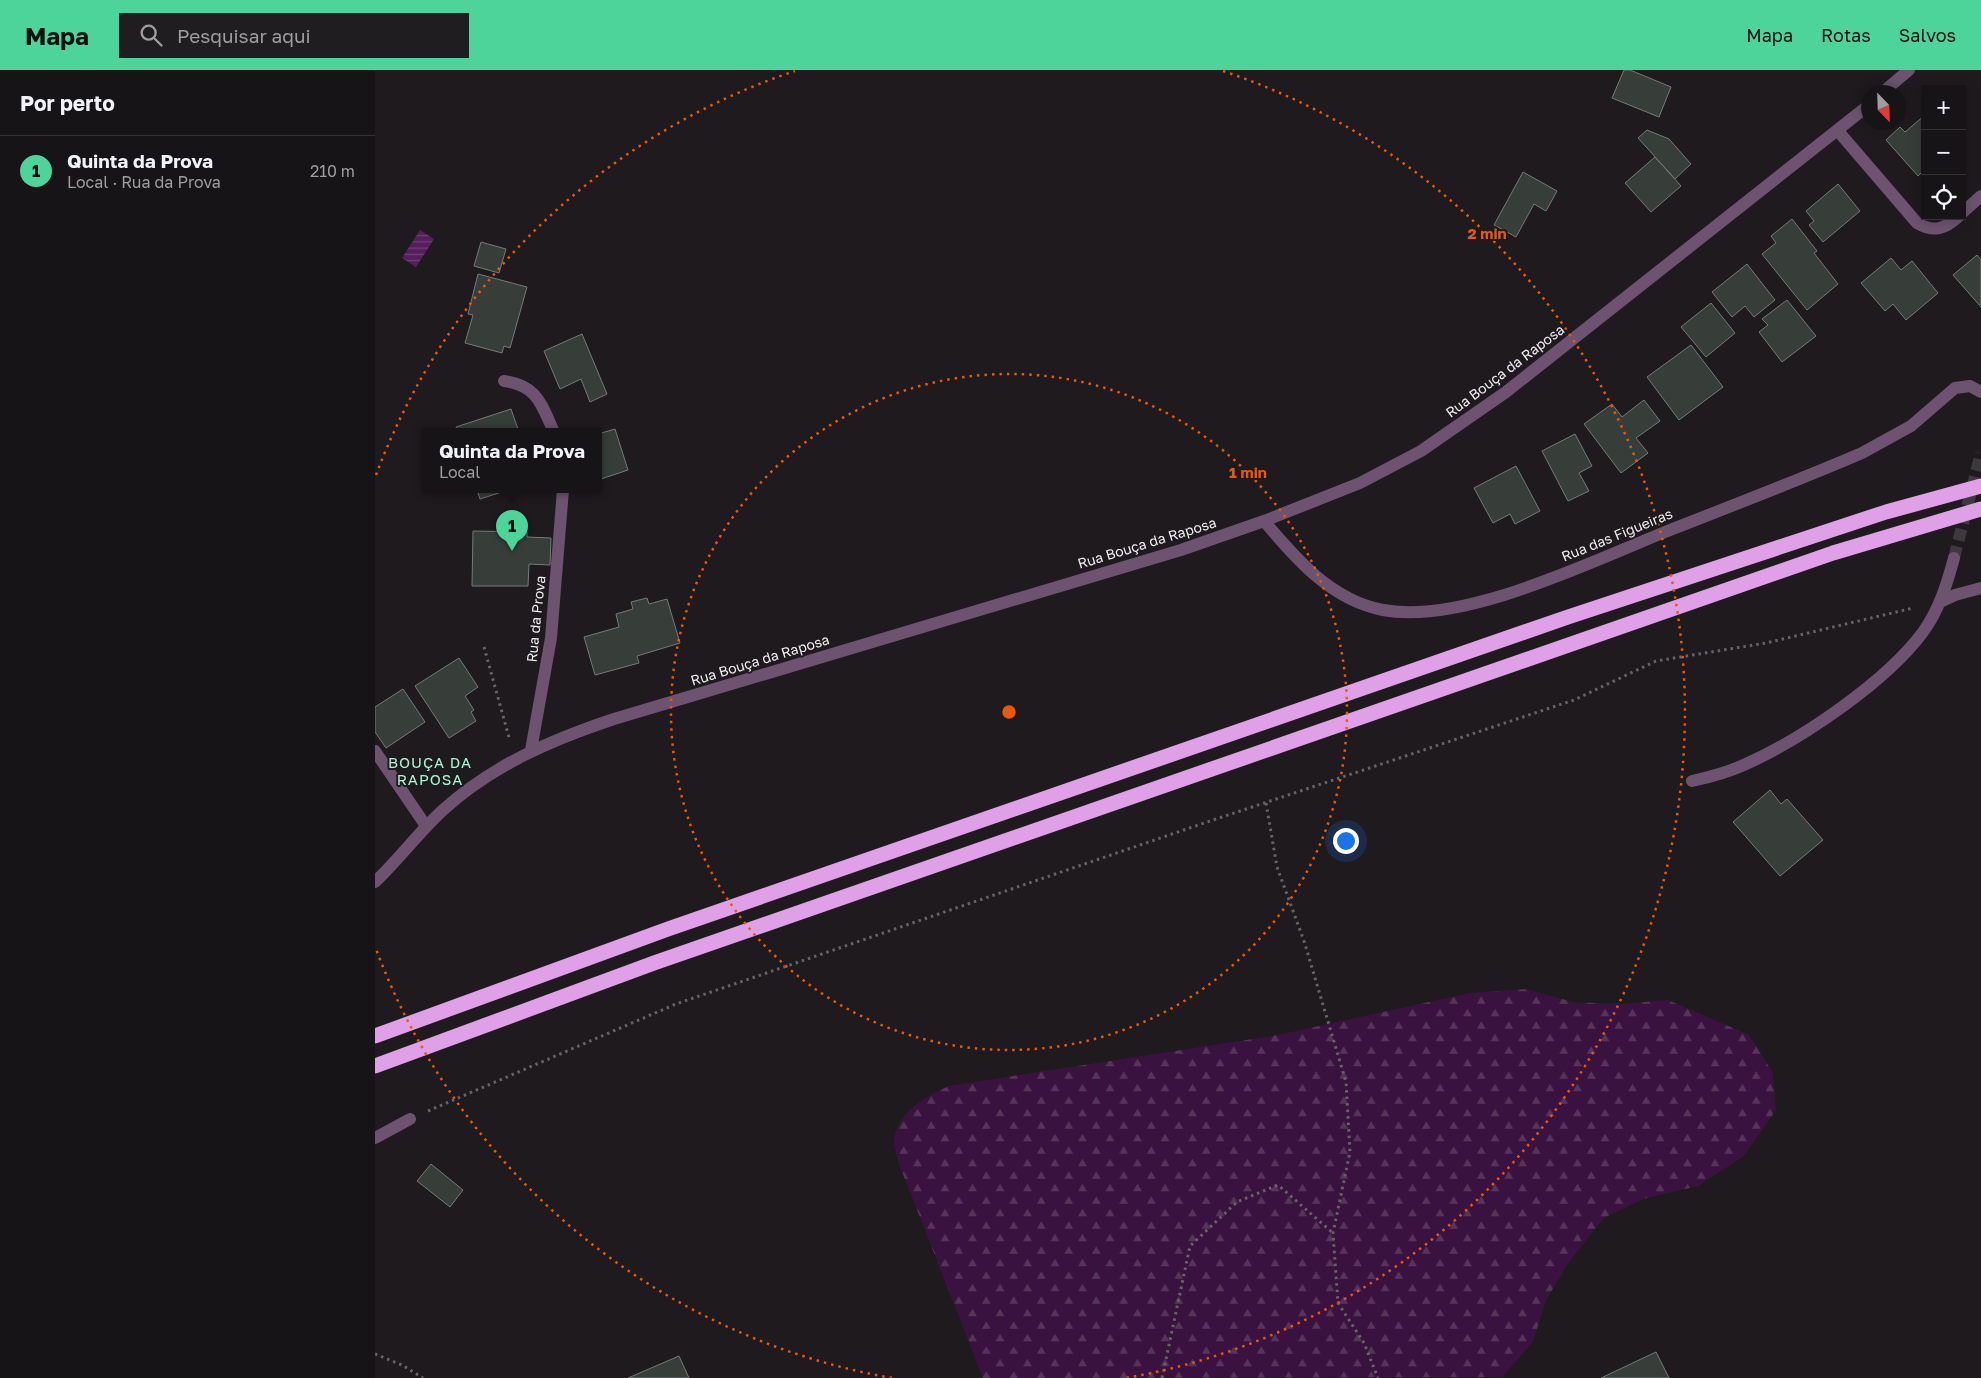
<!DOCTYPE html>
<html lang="pt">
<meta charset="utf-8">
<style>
:root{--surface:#161416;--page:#1f1d1f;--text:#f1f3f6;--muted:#9e9ea1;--line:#353335;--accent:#4cd49b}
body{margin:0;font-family:"Golos Text",sans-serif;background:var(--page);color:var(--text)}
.controls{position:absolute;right:15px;top:15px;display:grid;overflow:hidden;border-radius:0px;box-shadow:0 2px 12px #0003}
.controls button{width:45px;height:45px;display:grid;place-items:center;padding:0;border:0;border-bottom:1px solid var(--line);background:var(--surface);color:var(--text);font:25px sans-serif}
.compass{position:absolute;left:1486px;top:15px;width:45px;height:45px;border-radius:50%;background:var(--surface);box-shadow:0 2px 12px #0003;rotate:157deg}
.you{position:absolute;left:970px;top:770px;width:18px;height:18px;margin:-12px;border:4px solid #fff;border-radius:50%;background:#1a73e8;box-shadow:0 0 0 8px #1a73e833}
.badge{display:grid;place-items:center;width:32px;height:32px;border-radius:50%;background:var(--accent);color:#111;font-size:16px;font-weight:700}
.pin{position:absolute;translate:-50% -41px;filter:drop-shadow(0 1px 2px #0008)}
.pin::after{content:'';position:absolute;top:26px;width:18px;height:15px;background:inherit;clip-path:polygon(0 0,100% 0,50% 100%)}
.popup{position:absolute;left:47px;top:358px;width:180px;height:65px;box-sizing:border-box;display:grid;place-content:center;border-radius:0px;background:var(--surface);filter:drop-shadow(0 1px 4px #0005);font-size:16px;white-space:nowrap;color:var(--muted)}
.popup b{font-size:19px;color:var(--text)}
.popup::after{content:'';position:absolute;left:50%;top:100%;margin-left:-10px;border:10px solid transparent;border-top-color:var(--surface)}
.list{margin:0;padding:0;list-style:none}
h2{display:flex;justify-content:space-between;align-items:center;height:65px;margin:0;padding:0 20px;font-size:21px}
h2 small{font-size:16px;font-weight:400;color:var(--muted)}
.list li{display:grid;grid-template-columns:32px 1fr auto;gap:15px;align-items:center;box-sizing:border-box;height:70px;padding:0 20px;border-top:1px solid var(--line)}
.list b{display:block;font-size:19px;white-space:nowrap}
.list p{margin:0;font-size:16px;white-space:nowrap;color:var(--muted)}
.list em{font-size:16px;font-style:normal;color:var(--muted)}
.icon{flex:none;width:28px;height:28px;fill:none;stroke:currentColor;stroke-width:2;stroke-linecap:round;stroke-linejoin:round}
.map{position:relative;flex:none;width:1606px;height:1308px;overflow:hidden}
header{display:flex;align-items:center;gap:30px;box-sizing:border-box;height:70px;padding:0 25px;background:var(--accent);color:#111}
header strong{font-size:24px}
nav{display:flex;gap:28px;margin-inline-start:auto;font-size:18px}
.search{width:350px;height:45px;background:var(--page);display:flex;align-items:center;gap:12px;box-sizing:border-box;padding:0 18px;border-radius:0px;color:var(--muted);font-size:19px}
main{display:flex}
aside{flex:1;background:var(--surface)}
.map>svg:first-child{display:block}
.forest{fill:url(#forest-firs)}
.water{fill:url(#water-rules)}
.building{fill:#373d39;stroke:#757c78}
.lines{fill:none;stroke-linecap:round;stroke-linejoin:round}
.street-tunnel{stroke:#3d3a3d;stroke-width:12;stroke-dasharray:12 6;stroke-linecap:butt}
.path{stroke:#676367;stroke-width:3;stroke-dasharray:2.5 4;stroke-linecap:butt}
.lane{stroke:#6d536f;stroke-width:12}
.street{stroke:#6d536f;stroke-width:12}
.highway{stroke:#e0a0e7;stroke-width:15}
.ring{fill:none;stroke:#e8590c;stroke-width:2.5;stroke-dasharray:2.5 5}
.labels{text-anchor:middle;stroke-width:4;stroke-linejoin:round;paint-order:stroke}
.street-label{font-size:14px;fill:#efecef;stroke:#1e1a1e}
.neighbourhood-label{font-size:15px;letter-spacing:1px;fill:#a4f8cf;stroke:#1e1a1e}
.centre{fill:#e8590c;stroke:#1e1a1e;stroke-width:2.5}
.ring-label{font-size:15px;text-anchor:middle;font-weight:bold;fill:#e8590c;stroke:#1e1a1e;stroke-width:4;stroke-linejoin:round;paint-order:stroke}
</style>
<header>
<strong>Mapa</strong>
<div class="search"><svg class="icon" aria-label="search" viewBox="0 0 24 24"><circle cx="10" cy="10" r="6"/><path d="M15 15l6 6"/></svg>Pesquisar aqui</div>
<nav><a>Mapa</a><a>Rotas</a><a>Salvos</a></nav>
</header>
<main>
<aside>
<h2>Por perto<small></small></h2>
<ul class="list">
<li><span class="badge">1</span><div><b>Quinta da Prova</b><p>Local · Rua da Prova</p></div><em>210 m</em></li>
</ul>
</aside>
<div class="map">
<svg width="1606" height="1308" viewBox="0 0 1606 1308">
<defs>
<pattern id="forest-firs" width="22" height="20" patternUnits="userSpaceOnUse" patternTransform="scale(1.25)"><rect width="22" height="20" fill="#3a123f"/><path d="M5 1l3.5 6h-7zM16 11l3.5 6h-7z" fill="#57355b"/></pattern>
<pattern id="water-rules" width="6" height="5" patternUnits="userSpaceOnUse" patternTransform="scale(1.25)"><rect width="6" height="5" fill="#561e5d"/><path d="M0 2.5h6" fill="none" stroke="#6f3f75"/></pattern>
</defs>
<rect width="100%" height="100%" fill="#1e1a1e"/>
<path class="forest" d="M1151,919L1198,932L1246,934L1293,930L1374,965L1398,1003L1401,1040L1369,1086L1323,1116L1268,1129L1229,1148L1194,1192L1171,1230L1158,1272L1127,1307L608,1308L524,1094C522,1087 519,1078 519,1071C522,1041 550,1027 574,1016L903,965L1095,923Z"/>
<path class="water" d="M45,160L59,169L41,197L27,188Z"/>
<path class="building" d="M1249,0H1255L1296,17L1284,47L1237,28Z
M1550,45V99L1543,106L1511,70L1525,57L1530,62Z
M1272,60L1294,69L1316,94L1300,109L1263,68Z
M1280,87L1306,116L1276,142L1250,113Z
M1148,102L1182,121L1171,141L1159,134L1141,167L1119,155Z
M1463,114L1485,141L1448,172L1434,155L1439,151L1431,141Z
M1417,149L1442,181L1439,183L1463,214L1432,240L1387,184L1401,173L1396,166Z
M106,172L131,179L124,203L99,196Z
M1602,185L1606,190V237L1578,205Z
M1516,188L1526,200L1537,191L1563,223L1531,250L1518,234L1510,241L1486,213Z
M1372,194L1400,230L1379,247L1370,236L1357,247L1337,222Z
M103,204L152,217L135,278L129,276L127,283L90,273L98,245L93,244Z
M1412,230L1441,266L1407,292L1384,262L1393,255L1387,249Z
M1336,233L1360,263L1331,287L1306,257Z
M207,264L232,324L215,332L206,309L185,319L169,281Z
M1316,275L1348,317L1304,350L1272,307Z
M1269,330L1285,351L1261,368L1273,383L1246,403L1209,354L1237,334L1247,347Z
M136,339L144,362H83L81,357Z
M240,359L253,400L223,410V364Z
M1200,364L1217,396L1204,403L1214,421L1193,431L1167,381Z
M1141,396L1165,441L1140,454L1135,444L1118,453L1099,418Z
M102,420H133L105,429Z
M98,461L152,462V467L176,468L175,495L154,494L153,516H97Z
M272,528L274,534L292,529L305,573L262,586L264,593L220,605L209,567L244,557L241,544L258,539L256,532Z
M84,588L103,617L90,626L99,640L96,642L101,651L74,668L40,616Z
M28,619L50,652L11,678L0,662V637Z
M1395,720L1406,734L1412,729L1448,770L1405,806L1358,752Z
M56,1094L88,1120L75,1137L42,1111Z
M1281,1282L1294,1308H1226Z
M304,1286L314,1308H253Z"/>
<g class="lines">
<path class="street-tunnel" d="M1579,488L1606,383"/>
<path class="path" d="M109,577L135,671
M891,733L902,797L929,871L971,1012L975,1082L958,1163L963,1233L989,1273L1003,1308
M53,1041L301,934L835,751L1199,630L1281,591L1391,573L1538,538
M0,1284L27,1295L48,1308
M787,1308L815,1176L862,1132L903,1115L958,1163"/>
<path class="lane" d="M0,681L51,756"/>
<path class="street" d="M1508,22L1534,0
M1463,61L1542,153C1559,163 1570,159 1584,146
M1587,143L1606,126
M129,311C163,316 166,334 179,362
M889,451C921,489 956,530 1008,540C1087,555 1216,492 1290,462C1356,436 1422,411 1487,383L1536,356L1580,318L1595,316L1606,322
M1565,532L1580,525L1606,518
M156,680L176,568L188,420
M1317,711C1335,707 1354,702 1371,694C1427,669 1512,611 1548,562C1564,540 1572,514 1579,488
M0,812C24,789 44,762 68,740C118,695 176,670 239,649L806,480L889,451L985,413L1046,381L1131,322L1494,35
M0,1068L35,1049"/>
<path class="highway" d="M0,966L293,859L1193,547L1511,442L1606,416
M0,996L279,893L1458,483L1606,439"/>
</g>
<g class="ring">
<circle cx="634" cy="642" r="338"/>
<path d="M517 1308A676 676 0 0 1 1 879M1 405A676 676 0 0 1 420 1M848 1A676 676 0 0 1 751 1308"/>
</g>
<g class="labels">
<g class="street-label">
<text transform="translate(1130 301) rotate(-37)" y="5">Rua Bouça da Raposa</text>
<text transform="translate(1242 465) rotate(-22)" y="5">Rua das Figueiras</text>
<text transform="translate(772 473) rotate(-17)" y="5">Rua Bouça da Raposa</text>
<text transform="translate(161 549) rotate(-84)" y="5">Rua da Prova</text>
<text transform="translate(385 590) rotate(-17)" y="5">Rua Bouça da Raposa</text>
</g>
<g class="neighbourhood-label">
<text x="55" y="698">BOUÇA DA<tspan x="55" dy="17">RAPOSA</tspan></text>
</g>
</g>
<circle cx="634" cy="642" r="8" class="centre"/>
<g class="ring-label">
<text x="1112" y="169">2 min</text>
<text x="873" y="408">1 min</text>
</g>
</svg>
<div class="controls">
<button>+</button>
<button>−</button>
<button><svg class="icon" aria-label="locate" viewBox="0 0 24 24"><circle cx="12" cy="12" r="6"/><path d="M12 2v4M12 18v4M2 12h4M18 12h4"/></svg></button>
</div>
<svg class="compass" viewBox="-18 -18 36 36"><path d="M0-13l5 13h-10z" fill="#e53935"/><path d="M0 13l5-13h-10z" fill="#9e9ea1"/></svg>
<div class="you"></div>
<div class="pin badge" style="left:137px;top:481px">1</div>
<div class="popup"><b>Quinta da Prova</b>Local</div>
</div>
</main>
